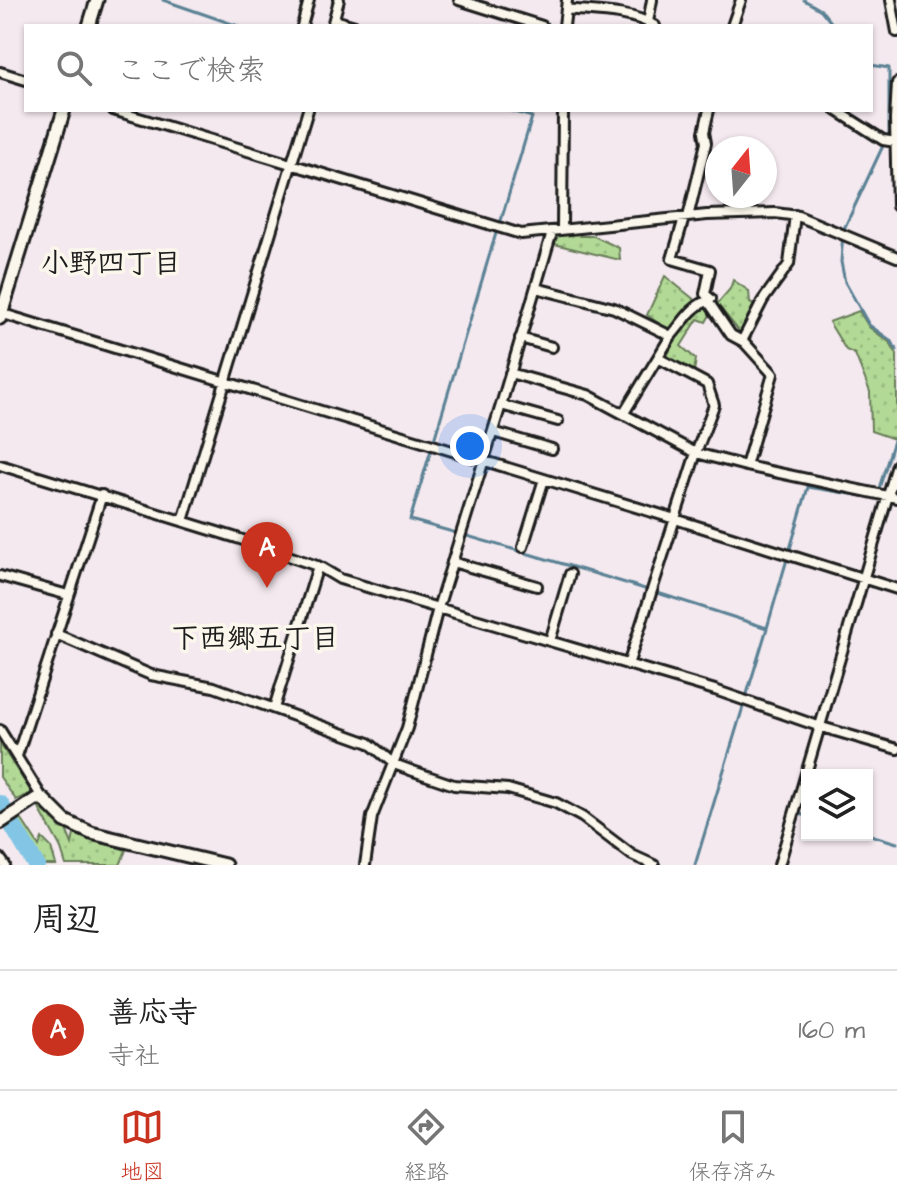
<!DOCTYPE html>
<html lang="ja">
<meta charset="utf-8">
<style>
:root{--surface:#fff;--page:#f2f2f2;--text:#222;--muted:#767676;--line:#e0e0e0;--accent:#c8321e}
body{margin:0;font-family:"Architects Daughter","Klee One",sans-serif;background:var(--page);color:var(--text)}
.controls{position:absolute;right:24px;bottom:24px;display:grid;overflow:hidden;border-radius:0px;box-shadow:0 2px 6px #0004}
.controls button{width:72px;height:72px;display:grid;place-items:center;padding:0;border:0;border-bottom:2px solid var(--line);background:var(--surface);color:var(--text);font:40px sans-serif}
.compass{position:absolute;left:705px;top:136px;width:72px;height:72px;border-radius:50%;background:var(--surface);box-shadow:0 2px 6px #0004;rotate:17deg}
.you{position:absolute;left:470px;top:446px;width:28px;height:28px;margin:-20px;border:6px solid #fff;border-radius:50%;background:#1a73e8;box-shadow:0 0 0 12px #1a73e833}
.badge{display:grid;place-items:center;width:52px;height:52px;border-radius:50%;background:var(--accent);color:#fff;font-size:26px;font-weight:700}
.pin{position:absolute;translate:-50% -66px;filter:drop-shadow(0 2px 4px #0008)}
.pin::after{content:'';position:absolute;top:42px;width:28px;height:24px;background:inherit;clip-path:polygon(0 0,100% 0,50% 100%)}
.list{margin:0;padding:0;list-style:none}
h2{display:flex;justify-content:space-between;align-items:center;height:104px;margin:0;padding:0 32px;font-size:34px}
h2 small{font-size:26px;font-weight:400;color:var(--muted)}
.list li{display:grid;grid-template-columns:52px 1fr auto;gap:24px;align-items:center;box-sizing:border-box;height:120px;padding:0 32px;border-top:2px solid var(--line)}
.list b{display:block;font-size:30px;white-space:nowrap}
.list p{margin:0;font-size:26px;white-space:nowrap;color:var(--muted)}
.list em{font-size:26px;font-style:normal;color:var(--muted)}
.icon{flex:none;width:44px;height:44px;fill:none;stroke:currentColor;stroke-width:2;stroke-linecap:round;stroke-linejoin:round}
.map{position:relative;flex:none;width:897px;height:865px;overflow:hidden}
.search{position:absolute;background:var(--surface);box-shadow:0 2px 6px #0004;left:24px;right:24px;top:24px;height:88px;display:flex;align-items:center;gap:20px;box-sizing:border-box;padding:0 28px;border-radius:0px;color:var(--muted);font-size:30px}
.sheet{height:224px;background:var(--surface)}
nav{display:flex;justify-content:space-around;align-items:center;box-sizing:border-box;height:112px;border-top:2px solid var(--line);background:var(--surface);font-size:22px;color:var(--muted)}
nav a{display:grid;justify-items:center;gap:4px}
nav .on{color:var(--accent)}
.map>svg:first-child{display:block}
.grass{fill:url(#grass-dots);stroke:#677b59;stroke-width:2}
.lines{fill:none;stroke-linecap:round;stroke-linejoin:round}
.stream{stroke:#5a8194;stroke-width:3}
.river{stroke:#83c5e4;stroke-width:18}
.street-casing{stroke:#1c1c1c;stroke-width:14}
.secondary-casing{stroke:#1c1c1c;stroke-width:17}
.street{stroke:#fbf7ec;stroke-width:8}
.secondary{stroke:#fbf7ec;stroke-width:11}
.labels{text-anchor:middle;stroke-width:7;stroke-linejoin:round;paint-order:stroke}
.neighbourhood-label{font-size:28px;font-weight:bold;fill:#1c1c1c;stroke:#fbf7ec}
</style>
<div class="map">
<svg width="897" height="865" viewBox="0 0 897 865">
<defs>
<pattern id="grass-dots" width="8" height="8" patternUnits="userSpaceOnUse" patternTransform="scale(2)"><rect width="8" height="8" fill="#b2da96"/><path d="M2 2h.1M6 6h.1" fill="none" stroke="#98ba81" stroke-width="1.8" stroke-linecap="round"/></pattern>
</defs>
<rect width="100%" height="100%" fill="#f4e9ef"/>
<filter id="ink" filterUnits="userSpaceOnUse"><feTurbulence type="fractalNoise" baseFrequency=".0125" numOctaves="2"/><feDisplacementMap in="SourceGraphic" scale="16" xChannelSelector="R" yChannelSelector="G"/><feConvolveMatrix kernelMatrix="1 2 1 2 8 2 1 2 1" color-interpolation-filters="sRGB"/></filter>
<g filter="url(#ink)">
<path class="grass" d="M579,232L580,236H594L619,248L620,260L554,244C557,231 567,232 579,232Z
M665,276L711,313L706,322L698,319L681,346L696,359L694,372L666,358L677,336L647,315Z
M733,280L749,291L750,303L758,307L743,336L717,304L730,289Z
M859,311L869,327L889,342L897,354V428L894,439L871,431L870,392L855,354L846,350L829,322Z
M0,744L32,793L16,800L0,777Z
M41,799L58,810L72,844L74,834L126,850L120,865H66L60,846L36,803Z
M18,814L39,846L42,838L51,847L56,865H36C23,853 20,831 18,814Z"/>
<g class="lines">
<path class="stream" d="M163,0L238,26
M804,0L821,10L834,26
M871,65L889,68V133L843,231L841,262L845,282L869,325L890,340L897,350
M500,224L532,117L509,110
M497,230L410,520C530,553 648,589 767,628L695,865
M767,628L808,487L876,498L897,431
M799,814L807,816
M867,834L897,843"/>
<path class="river" d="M0,804L36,865"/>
<g class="street-casing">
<path id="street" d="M459,0L542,26
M891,0L897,32
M566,9C593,12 630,11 655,26
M334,20L355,26
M648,22L652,0
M302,26L309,0
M332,26L339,0
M564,26L567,0
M732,26L741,0
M0,72L26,80
M897,83L895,120L897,206
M113,110L521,234L707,215L775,213L798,216L897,257
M836,110L883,140L896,142
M688,217L706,143L704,132L709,110
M684,218L672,259L710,270L705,294L711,299L708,301
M562,229L563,110
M536,288L614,308L671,336L624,413
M0,313L675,519L897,589
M671,336C682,324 692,305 708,301L731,335L744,342L773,374L746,466
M520,338L552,347
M742,341L763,300L789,264L795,215
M510,373L588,395L696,453L746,466L897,498
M501,405L558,421
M493,432L552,449
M0,465L237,538L320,567L340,579L715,690L818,726L897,749
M183,521L308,110
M523,547L544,479
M452,562L537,586
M0,576L68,595
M56,634L151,675L214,687L369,743L394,764L413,771L454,785L508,789L556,803L582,817L632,855L654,865
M550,641L570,574
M628,665L696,453L714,405L707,384L658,358
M274,708L318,566
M0,730L43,799
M17,756L102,495
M0,858L5,865
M365,865L372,817L407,728L438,608L501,405L552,232
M779,865L897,465"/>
</g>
<g class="secondary-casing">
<path id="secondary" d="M89,26L97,0
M0,318L64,110
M0,823L36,799H43L65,821L91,833L225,865"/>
</g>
<use href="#street" class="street"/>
<use href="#secondary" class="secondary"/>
</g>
</g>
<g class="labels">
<g class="neighbourhood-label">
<text x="111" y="272">小野四丁目</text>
<text x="255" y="647">下西郷五丁目</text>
</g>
</g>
</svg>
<div class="controls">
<button><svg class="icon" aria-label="layers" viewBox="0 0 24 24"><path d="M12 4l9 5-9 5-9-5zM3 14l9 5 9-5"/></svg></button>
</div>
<svg class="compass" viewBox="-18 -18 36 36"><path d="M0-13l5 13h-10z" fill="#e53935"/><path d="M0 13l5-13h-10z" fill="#767676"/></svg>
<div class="you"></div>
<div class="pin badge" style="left:267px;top:588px">A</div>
<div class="search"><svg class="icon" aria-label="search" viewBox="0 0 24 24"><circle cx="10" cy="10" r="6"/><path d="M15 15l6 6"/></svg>ここで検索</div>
</div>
<section class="sheet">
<h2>周辺<small></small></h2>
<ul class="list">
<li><span class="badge">A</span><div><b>善応寺</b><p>寺社</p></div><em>160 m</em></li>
</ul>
</section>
<nav>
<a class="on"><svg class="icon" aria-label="map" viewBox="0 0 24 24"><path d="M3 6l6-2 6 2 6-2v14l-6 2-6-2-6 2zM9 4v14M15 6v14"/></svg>地図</a>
<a><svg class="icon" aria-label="directions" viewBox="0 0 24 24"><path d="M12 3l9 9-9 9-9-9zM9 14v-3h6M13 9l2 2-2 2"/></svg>経路</a>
<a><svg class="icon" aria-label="saved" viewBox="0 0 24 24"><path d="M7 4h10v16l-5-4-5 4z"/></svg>保存済み</a>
</nav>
